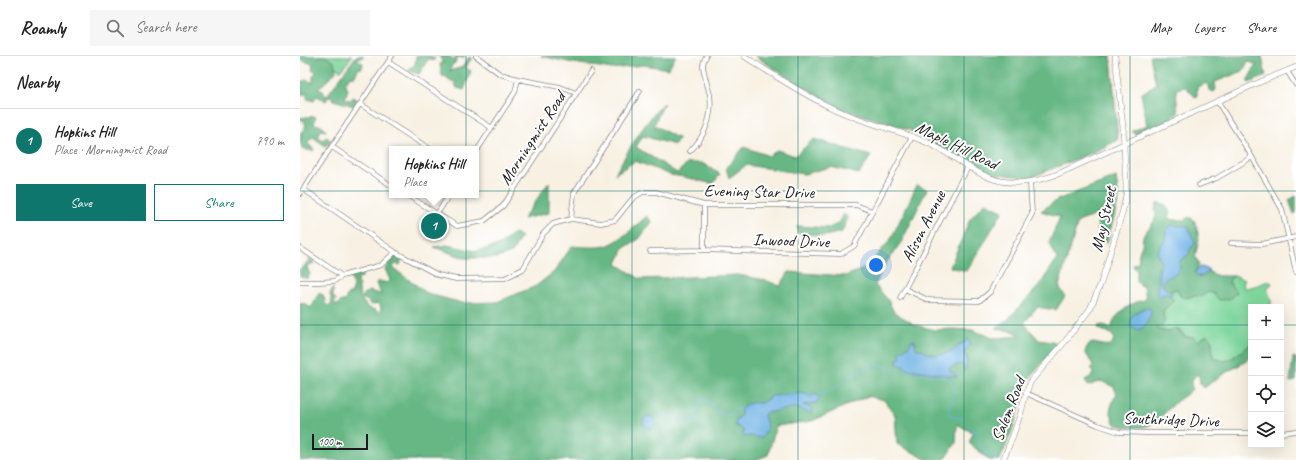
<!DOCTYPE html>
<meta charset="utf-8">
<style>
:root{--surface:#fff;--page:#f6f6f6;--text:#222;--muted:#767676;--line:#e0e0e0;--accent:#0f766e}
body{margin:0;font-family:Caveat,sans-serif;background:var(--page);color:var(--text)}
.controls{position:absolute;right:12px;bottom:12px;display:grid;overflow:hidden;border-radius:0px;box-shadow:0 4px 16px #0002}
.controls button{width:36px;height:36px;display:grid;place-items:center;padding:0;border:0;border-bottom:1px solid var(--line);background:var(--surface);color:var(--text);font:20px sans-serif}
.scale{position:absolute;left:12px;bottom:10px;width:56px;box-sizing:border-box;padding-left:4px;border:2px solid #1c1c1c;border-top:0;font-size:11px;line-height:14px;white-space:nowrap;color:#1c1c1c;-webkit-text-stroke:3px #fff;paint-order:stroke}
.you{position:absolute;left:576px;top:209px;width:14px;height:14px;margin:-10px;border:3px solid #fff;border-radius:50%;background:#1a73e8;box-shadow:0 0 0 6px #1a73e833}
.badge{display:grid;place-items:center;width:26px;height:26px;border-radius:50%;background:var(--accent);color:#fff;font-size:13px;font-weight:700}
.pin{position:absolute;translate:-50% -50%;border:2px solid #fff;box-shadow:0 1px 4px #0006}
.popup{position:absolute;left:89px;top:90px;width:90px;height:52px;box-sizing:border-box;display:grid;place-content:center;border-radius:0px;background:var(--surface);filter:drop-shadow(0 1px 3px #0005);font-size:13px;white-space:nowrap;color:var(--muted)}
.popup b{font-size:15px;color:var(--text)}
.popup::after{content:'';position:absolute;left:50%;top:100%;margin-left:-8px;border:8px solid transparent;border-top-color:var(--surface)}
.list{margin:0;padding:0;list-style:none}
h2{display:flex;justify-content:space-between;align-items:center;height:52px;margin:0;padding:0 16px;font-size:17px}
h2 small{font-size:13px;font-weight:400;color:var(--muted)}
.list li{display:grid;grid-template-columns:26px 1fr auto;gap:12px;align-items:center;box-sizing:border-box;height:64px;padding:0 16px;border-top:1px solid var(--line)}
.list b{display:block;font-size:15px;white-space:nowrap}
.list p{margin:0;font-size:13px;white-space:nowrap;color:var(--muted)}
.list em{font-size:13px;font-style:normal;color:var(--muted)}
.actions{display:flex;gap:8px;padding:12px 16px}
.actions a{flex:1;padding:9px 0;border:1px solid var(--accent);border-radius:0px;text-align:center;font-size:14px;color:var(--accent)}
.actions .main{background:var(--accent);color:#fff}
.icon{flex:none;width:22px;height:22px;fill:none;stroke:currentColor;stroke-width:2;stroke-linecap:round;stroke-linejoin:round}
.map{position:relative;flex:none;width:996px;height:404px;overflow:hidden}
header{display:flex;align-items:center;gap:24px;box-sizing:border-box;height:56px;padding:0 20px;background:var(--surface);border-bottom:1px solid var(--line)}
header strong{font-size:19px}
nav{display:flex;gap:22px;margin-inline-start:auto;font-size:14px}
.search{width:280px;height:36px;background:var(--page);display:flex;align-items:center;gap:10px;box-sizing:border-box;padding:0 14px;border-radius:0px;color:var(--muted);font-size:15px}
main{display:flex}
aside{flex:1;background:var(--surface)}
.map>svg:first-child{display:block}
.green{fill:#7ed69c;stroke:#4d795c}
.forest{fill:#66b784;stroke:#416a50}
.water{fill:#6fb2e4;stroke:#466780}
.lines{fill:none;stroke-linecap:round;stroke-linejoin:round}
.stream{stroke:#6fb2e4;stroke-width:1}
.minor-casing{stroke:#8a8680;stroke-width:5.5}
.tertiary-casing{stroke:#8a8680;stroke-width:6}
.minor{stroke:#fff;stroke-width:4}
.tertiary{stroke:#fff;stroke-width:5}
.grid{fill:none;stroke:#0f766e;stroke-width:1;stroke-opacity:0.55}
.labels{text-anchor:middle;stroke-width:4;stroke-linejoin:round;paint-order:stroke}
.street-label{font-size:17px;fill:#1c1c1c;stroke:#fff}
</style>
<header>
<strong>Roamly</strong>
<div class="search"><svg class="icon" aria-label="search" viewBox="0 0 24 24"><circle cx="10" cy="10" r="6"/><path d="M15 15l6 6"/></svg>Search here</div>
<nav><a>Map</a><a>Layers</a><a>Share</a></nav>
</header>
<main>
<aside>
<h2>Nearby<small></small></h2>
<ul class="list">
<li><span class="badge">1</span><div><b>Hopkins Hill</b><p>Place · Morningmist Road</p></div><em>790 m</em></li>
</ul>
<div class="actions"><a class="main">Save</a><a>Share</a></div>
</aside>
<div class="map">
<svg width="996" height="404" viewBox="0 0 996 404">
<rect width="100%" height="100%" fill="#fff"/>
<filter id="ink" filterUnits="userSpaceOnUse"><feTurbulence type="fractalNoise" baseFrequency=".025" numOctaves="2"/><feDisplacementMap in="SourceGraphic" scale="8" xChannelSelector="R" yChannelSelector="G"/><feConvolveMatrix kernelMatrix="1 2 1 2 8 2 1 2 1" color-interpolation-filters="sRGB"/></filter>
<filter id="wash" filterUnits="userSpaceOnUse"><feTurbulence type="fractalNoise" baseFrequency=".012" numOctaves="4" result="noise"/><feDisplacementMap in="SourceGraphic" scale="16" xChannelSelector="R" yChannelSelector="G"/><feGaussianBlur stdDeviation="0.9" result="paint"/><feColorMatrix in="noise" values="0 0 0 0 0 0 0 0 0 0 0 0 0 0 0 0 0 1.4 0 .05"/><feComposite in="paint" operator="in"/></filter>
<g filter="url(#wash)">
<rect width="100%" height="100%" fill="#f8f1e3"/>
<path class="green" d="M17,0H52L41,15Z
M934,220L945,224L943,228L945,232C951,232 962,227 968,225L972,227L967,234C970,242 973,242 970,251H951C951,260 953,281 950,288C948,292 944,293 941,296C932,303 924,308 913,302L912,284L905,280L898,285L894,281H886L878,273H873L869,276L857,273L858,271L862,269L865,265L863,259L864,253L872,247L873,244L869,239L870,235L877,233L879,238L886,242L908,236L913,237L917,242L932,241L936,238V234L932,231L929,225L931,221Z"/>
<path class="forest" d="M0,0H25L34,6L36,16L18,33L23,35L26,41L56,0H64L56,4L63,7L62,12L58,13L55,20L48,21V25L45,27L48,33L45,43L51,44L53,41L57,43L54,50L33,44V41L29,40L26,45L17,40L15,42L14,45L7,43V37L0,40V26L7,24L13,27V20L16,16L15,14H12L13,8L0,4Z
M116,0H130L135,2L133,5L128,3L119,18L109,15L110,12L115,9Z
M139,0H149L153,3L156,0H165L164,2L158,1L155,7L152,9L150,15L163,11L166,4L169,1L173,3L170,4L166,12L171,15L164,34L157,32L155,28L157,26L149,25L147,21L142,20L140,8L143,7Z
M241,0H376L368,13L344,9L312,13L268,6Z
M455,0H811L818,84L792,97L729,122L691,117L609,74L539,52L487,21Z
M850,0H962L966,20L949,27L947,25L956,9L948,5L943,15L915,26L916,34L913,36L909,33L907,27L897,31V40L895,41L885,31L876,33L878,57L872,63L836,79L832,75L847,69L841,38L856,28Z
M364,47L354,69L379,83L375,89L343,80L336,91L377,117L388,107H402L420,118L413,128L384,121L371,119L335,105L315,118C329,93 343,68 364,47Z
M14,60L16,61L14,68L23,70L26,75L21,74L18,81L22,84L27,81L31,85L25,90L13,81L7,87L14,93L13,95L3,93C0,89 0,81 1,76L4,74L6,69L0,62Z
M514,83L571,100L559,118L531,111L504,118L446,109L429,122L426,112L444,91L469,100L477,94L495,100Z
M816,121L819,143L807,186H798L797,159L778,166L759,230L765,240L756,254L737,251L724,267L739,284L759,287L728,324L710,380L700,404H689L669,387L673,377L657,368L656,387L645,403H626L597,388L595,359L584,344L568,340L512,365L476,370L468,399L455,404H0V247L7,248L8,251H12L19,237L23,239L25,244V247L28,250L32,246L30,238L33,232V241L36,243L34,248L38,249L41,245H45L47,239L52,237L54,230L50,221L57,217L63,220L58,224L57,227L59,229C58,240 63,249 73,254L75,253L77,256H79L81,253L80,249L76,247L74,249L70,248L68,245L62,242L64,237H67L68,235L81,238C80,233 76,231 76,227L78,225L89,227L90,224L85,213L90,205H93L94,201H97L102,203L100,209L95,208L93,212L128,238L163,247L197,246L236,230L254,216L272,190C283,191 295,192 306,190C319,186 337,169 347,160L352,166L339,183L324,192L317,208L340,223L438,219L465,224L480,230L489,216L545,220L566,212L591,183L617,129L627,133L602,185L585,208L575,229L588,244L594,256L615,269L635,274L653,273L672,274L693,282L721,280L715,276L695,272L707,264L739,230L757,203L749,187L760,161L741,155L757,144Z
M249,126V157L223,163Z
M996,140V157L994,158L989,144Z
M685,147L703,155L667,215L650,211L670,163Z
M857,147C867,147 870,152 869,161L871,164H884L889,161L894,164L897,172L899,184L895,200L899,208L895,217L899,221L909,216L918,220H934L930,223L929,227L937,236C933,243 927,244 919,244L913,237L908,236L903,240H893L884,242L880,240L877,233L870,235L872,237L871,239L869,240L873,243V245L864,253L863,259L865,265L862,269L858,271L857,273L869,276L875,272L886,281H894L898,285L907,279C915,285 911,294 913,302L925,305L929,304L945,293L950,289L951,282V301L948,304L920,320L904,332L900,328L899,319H896L891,325L892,333C887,339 882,341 877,345C854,367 851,377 817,369L814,367L810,354L814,342L817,339L814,331L801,325L788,330L785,324L792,320L793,315L791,312L793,309L785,296C790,278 801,294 812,288L814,282L812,279L809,277L799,273L798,270L803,269L810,273L812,272C812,259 833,245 845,244L846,242L844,231L836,226V217L837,215L833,210L834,208L838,207C839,202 838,198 840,194C841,190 842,191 842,188C843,186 842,184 843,181C846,172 859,166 855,154Z
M544,158L548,162L542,176L524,180L498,177L497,170L529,172L539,167Z
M214,177L221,181L212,197L196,202H164L134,191L147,189L176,195L200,189Z
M10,202L14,205L13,208H9C6,212 8,214 10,218L7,223L0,220V213L5,209Z
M993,301L996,302V325L990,326Z"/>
<path class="water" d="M871,169L879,170L888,169L891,179L895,185V188L890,193L889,198L880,205V212L877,217C871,222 862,220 863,230L872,237L871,239L866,238L859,240L857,238V233L860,225L858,217L861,206L857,196L861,189L865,185L866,175Z
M901,211L908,213L909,216L902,220H897L895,217C896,214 898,212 901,211Z
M846,252L851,253C852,257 850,261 848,265C836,287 817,261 846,252Z
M668,283L670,285V289L664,297C668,301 667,309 665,314H664L663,310L661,308L649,312L651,316L658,321L608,313L596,306V304L601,302L600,296L608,291L611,285L613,284L615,285L616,293H622L626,297L637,299L651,296Z
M502,337L508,339L510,341L515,338L520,341L517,347L503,349L513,353L512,357C506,357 501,352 494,352C485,352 476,357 467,356L464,359C467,367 469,376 461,382L450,380L444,381L442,378L444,377L442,373L435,369L437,363L441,360V353C450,345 450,347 461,347L472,340Z
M343 366a6 6 0 1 1 12 0a6 6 0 1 1-12 0Z"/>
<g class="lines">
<path class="stream" d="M519,340L535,331H537C549,323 571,303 586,311L645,321C659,328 654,346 648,357L649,359L663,363
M354,364L357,361L366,359L373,362H378L381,366L388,368H396C399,363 400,361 396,357L401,342L410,346L420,357H423L424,359L431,358L436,353H441
M668,368L672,373L675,374C681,392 680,395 699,403"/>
</g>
</g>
<g filter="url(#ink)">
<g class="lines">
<g class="minor-casing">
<path id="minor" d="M176,0L200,18L218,23L260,31L276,37
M88,6L192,72
M987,15L996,29
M917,45L949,96L982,153L996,216
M60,48L130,93
M32,91L92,130
M390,95C405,81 413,60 410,39C408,31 403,15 403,9C403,6 405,3 406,0
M176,96L215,36L218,23
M899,129L917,122L952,101
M3,133L95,196L138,219L156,223L205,222L223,213L243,178L253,168L271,163L301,167L315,164L333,142L343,136H356L404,149H556L572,155
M0,138L92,0
M107,139L157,170L184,165L203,150L291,15
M404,149V194
M137,158L149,139
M271,163L274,137L340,35
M931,187L962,188L996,181
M0,192L42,220
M350,195L404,194L541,198L554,190L612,81
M0,226H19L34,225L42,220L81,209L95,196
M605,233L628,244L679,245L690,236L732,158L730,127
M600,242L668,111
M726,337L798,369L819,376L847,377H951
M981,377L996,375"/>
</g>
<g class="tertiary-casing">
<path id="tertiary" d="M444,0C472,18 499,36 528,50C560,66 595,73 628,87C653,98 674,119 701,125C721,129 739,125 758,118L953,29L996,11
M703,404C710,388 716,372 721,356C724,345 726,335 731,325L763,288L790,253L801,227L823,154L826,139V128L823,71L815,0"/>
</g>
<use href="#minor" class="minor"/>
<use href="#tertiary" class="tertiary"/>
</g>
</g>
<path class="grid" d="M166,0V404M332,0V404M498,0V404M664,0V404M830,0V404M0,135H996M0,269H951M981,269H996"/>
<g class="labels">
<g class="street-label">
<text transform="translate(232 82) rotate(-57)" y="6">Morningmist Road</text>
<text transform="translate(657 89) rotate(26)" y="6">Maple Hill Road</text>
<text transform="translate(459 135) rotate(1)" y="6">Evening Star Drive</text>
<text transform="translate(803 163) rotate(-77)" y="6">May Street</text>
<text transform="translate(623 170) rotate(-63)" y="6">Alison Avenue</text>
<text transform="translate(491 184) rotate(2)" y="6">Inwood Drive</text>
<text transform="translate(708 353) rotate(-69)" y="6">Salem Road</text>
<text transform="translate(871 363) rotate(2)" y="6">Southridge Drive</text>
</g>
</g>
</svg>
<div class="controls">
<button>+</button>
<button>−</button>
<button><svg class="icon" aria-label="locate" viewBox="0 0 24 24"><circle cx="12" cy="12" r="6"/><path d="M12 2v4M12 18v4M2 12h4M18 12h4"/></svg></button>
<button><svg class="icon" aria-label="layers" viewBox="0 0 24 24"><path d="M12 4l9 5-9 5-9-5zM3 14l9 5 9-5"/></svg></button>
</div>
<div class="scale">100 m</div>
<div class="you"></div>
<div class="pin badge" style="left:134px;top:170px">1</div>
<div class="popup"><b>Hopkins Hill</b>Place</div>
</div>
</main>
